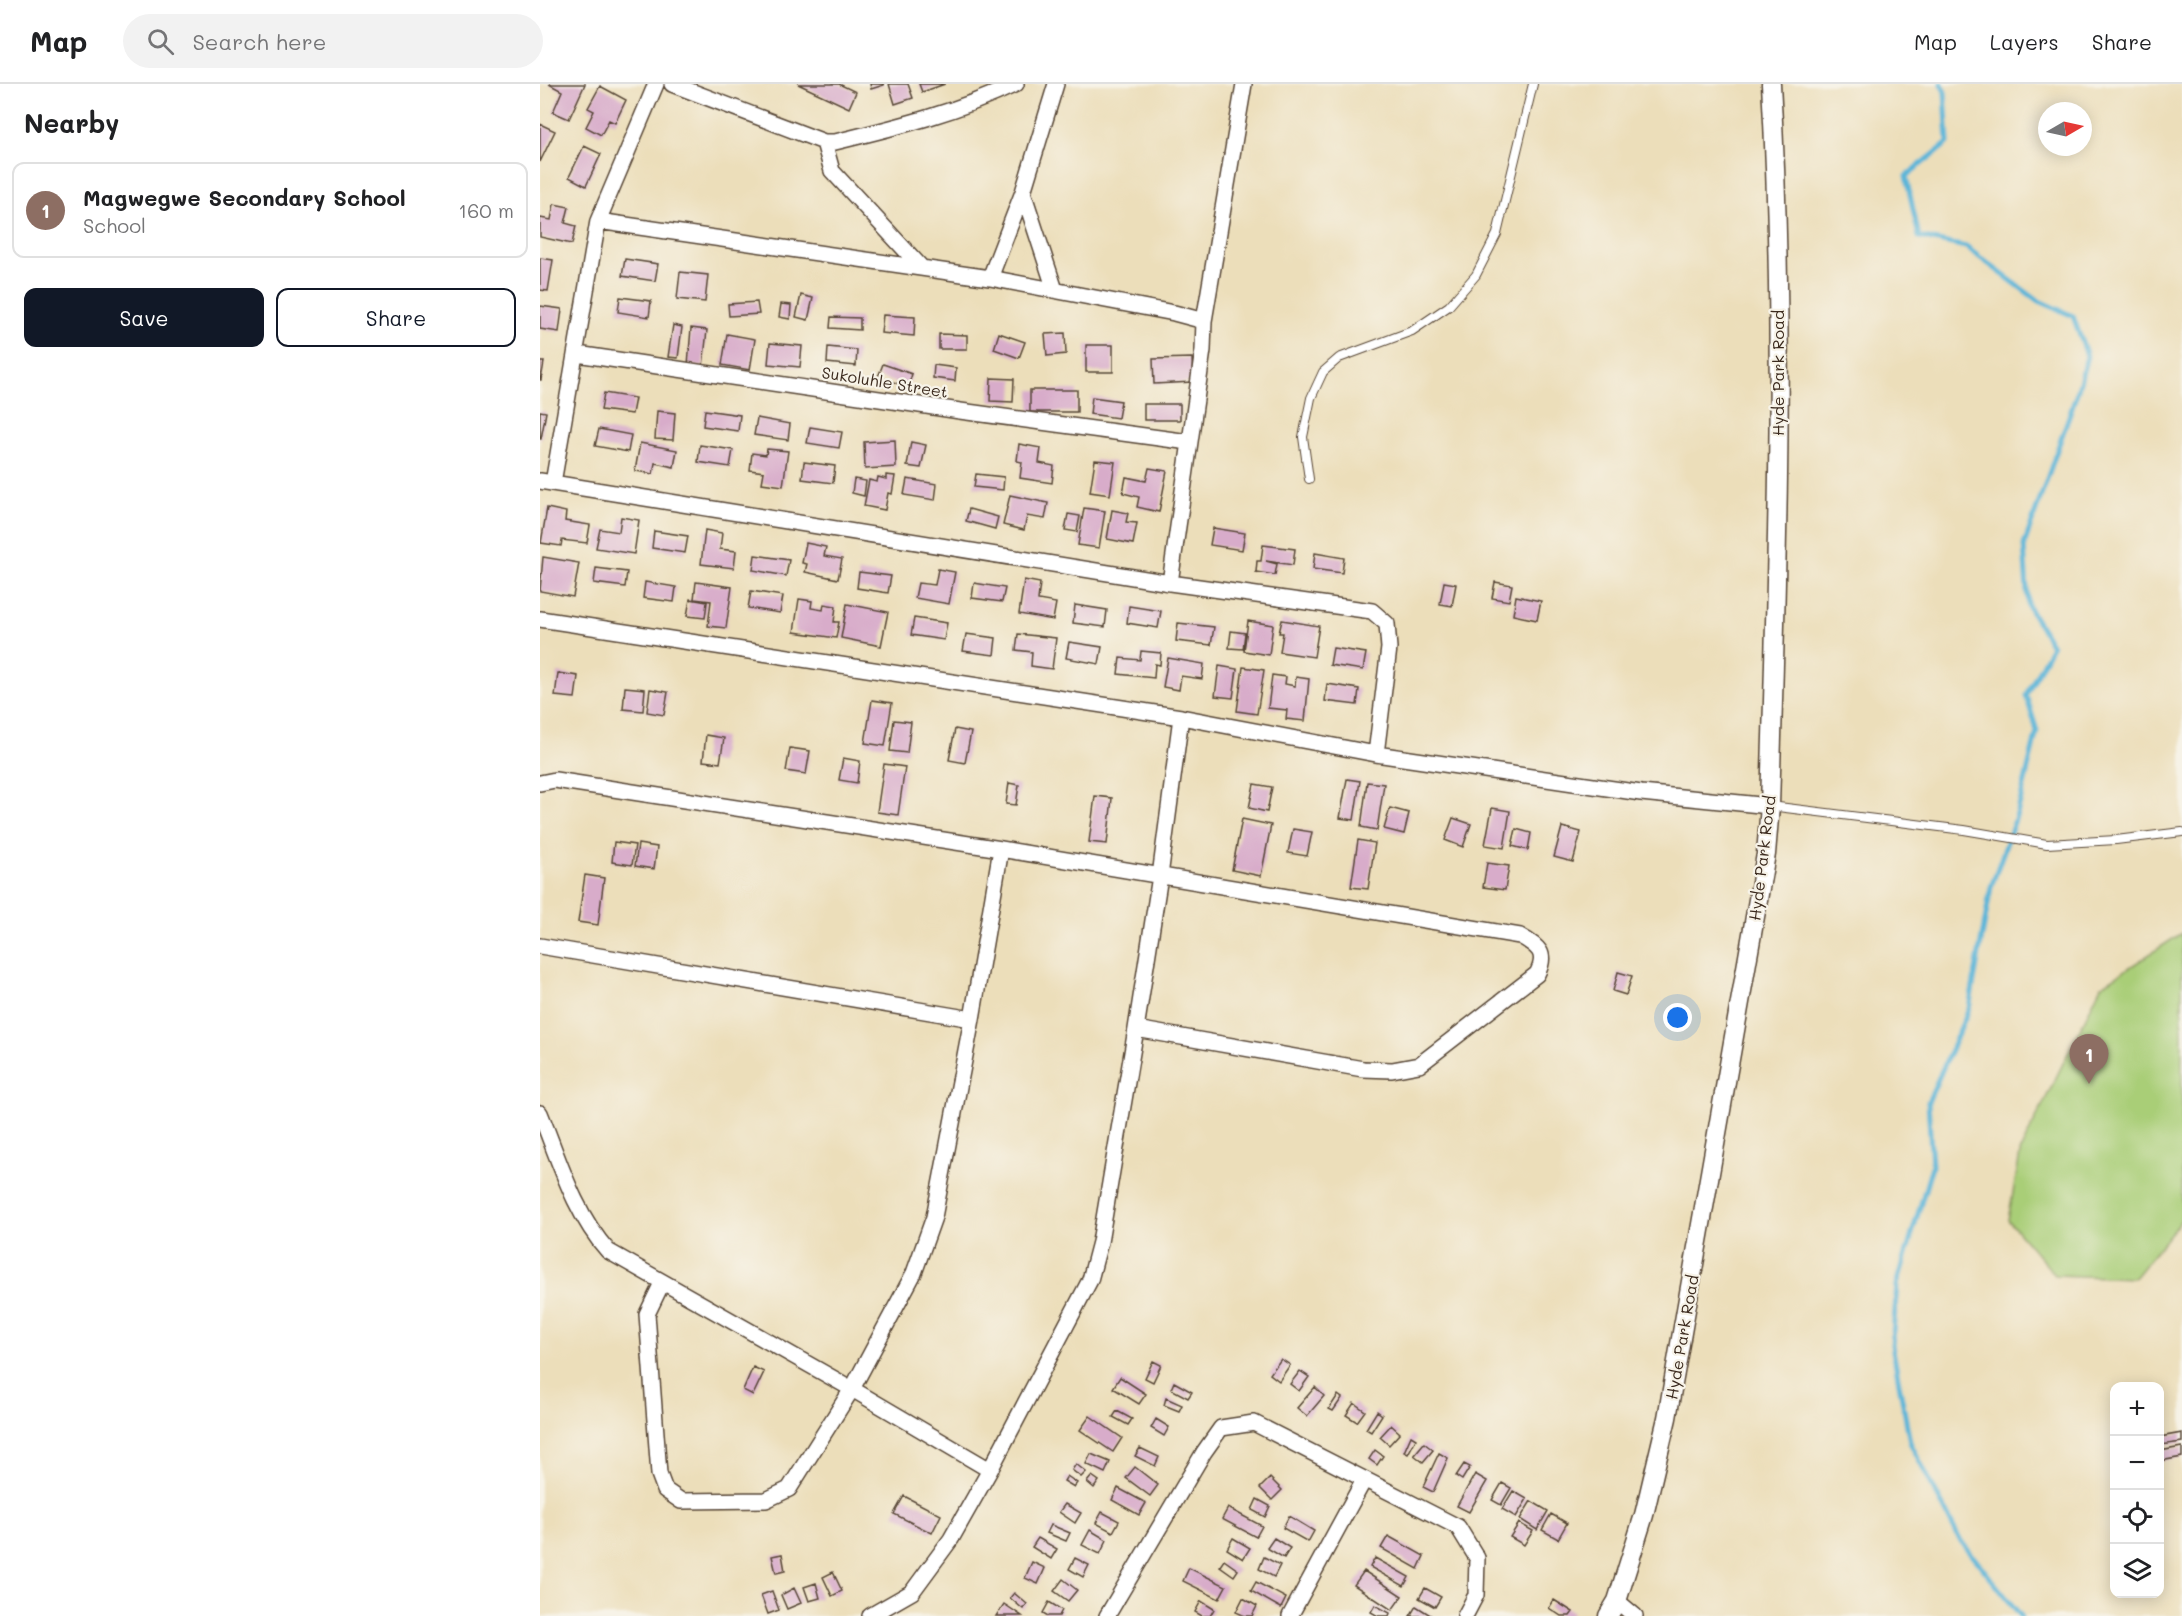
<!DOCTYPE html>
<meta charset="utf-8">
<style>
:root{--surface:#fff;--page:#f2f2f2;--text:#202124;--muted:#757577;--line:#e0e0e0;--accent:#111827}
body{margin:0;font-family:Mali,sans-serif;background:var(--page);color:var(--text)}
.controls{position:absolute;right:18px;bottom:18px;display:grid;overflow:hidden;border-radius:12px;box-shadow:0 3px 15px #0003}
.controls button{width:54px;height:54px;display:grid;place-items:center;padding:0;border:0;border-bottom:2px solid var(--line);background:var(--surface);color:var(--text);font:30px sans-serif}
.compass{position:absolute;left:1498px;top:18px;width:54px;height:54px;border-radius:50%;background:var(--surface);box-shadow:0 3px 15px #0003;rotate:81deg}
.you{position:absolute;left:1138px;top:934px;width:21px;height:21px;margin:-15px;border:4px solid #fff;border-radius:50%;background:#1a73e8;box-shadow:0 0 0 9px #1a73e833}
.badge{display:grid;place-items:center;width:39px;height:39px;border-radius:50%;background:var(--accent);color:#fff;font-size:20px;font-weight:700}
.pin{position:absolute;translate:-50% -50px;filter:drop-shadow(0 2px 3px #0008)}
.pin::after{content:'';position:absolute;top:32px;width:21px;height:18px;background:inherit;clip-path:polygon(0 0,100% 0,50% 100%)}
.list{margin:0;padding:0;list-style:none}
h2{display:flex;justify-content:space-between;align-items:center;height:78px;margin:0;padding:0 24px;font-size:26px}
h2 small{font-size:20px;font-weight:400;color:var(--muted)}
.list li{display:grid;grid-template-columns:39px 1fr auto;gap:18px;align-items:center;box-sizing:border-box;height:96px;margin:0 12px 12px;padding:0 12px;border:2px solid var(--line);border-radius:12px}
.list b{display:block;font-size:22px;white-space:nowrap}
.list p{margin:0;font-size:20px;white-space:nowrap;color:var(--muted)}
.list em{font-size:20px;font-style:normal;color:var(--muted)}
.actions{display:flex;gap:12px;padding:18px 24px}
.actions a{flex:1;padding:14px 0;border:2px solid var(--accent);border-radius:12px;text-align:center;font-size:21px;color:var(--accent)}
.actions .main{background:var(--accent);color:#fff}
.icon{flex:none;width:33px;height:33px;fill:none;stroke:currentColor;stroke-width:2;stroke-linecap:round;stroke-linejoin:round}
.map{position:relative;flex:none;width:1642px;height:1532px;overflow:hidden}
header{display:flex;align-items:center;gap:36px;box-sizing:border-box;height:84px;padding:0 30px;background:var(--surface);border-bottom:2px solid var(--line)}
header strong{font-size:28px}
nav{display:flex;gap:33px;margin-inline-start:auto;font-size:21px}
.search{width:420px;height:54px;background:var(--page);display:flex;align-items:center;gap:15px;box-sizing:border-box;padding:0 21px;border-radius:33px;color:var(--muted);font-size:22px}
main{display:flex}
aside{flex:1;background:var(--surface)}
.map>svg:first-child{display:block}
.green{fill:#a9ce77;stroke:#727c4a;stroke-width:1.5}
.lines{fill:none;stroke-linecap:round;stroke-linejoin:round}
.stream{stroke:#5bb5d8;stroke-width:5}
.building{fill:#d8acca}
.service-casing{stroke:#564535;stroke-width:10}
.minor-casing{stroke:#564535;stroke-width:18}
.tertiary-casing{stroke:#564535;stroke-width:21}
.service{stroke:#fff;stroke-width:8}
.minor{stroke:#fff;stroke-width:15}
.tertiary{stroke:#fff;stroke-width:18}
.labels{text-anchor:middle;stroke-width:4.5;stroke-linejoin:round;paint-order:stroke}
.street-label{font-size:16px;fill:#3b2a1e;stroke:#f7f3e8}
</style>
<header>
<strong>Map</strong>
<div class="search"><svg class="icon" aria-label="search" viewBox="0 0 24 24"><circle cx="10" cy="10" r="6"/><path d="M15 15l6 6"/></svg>Search here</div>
<nav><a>Map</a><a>Layers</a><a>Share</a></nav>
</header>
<main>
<aside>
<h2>Nearby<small></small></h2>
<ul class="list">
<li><span class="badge" style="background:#8d6e63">1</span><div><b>Magwegwe Secondary School</b><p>School</p></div><em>160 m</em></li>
</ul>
<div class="actions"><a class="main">Save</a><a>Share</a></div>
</aside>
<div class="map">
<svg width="1642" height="1532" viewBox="0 0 1642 1532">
<rect width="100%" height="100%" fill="#f7f3e8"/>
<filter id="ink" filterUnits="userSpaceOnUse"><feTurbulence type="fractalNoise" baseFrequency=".0167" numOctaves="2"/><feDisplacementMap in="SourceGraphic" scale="12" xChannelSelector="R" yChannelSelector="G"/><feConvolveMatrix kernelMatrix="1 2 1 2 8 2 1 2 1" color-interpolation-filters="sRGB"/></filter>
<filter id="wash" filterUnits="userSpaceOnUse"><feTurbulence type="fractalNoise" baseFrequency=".008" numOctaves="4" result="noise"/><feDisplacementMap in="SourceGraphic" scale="24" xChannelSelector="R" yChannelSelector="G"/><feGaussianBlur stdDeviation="1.35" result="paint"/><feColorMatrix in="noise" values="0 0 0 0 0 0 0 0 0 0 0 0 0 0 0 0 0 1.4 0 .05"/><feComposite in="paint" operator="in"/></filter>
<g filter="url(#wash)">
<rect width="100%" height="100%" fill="#ecdeba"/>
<path class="green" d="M1642,849V1135L1594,1194L1515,1191L1468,1136L1481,1065L1561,902Z"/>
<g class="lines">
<path class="stream" d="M1401,0L1405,8L1408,59L1366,92L1379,153L1426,163L1497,216L1533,232L1547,272L1538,306L1484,461L1488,522L1512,562L1486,611L1497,647L1478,727L1451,803L1429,925L1388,1018L1392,1082L1357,1201L1352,1261L1370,1358L1420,1456L1481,1532"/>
</g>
<g id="blocks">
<path class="building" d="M9,0H45L29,35L13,28L22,7Z
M258,0H299L316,8L309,24Z
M330,0H344V1L331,5Z
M349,0H368L373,14L355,20Z
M379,0H405L382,8Z
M60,2L86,16L75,39L69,36L61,51L46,43L54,27L48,24Z
M0,40L15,47L0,78Z
M44,62L61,70L46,102L29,93Z
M14,120L29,123L25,139L36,142L32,160L0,153V134L11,136Z
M0,174L13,176L8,207L0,206Z
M85,175L118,180L115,197L82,192Z
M140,188L168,191L165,218L137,215Z
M261,211L273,214L268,236L256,233Z
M80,213L111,217L109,233L78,228Z
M217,218L219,230L189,232L188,220Z
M241,220L251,221L250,235L239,233Z
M0,222L22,225L19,248L0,245Z
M343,231L375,233L374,252L341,249Z
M291,233L320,234V246L290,244Z
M133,241L142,243L138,274L128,273Z
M151,244L167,246L163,283L148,281Z
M459,249L485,258L479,274L454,265Z
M525,249L526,270L507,272L505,250Z
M187,250L215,255L210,286L182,281Z
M399,250L427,251V265H399Z
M230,259L262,262L260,283L228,280Z
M546,261H573V288H546Z
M288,263L317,266L316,282L287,279Z
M652,274L653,298L614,300L613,275Z
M0,278H4L1,296H0Z
M343,280L372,290L368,303L338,293Z
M394,281L416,284L415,297L393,294Z
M451,294L474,295L473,318L450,317Z
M490,306H537V328H490Z
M64,309L95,314L92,330L61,326Z
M552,313L581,317L578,334L550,330Z
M604,320H640V336H604Z
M165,326L200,331L198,347L163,342Z
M0,327L6,328L1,355H0Z
M117,327L135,329L133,356L115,355Z
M217,334L250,340L248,356L214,351Z
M270,343L302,348L299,364L267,359Z
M59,345L91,351L88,368L55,362Z
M355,356L356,383L325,385L324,358Z
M371,358L386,361L381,384L367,382Z
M100,359L137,366L134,383L115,379L113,390L95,387Z
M479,360L501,364L499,379L514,382L512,399L480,394L482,378L477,377Z
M160,361L193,366L190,383L158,378Z
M227,365L248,367L243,402L222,399L224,388L210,386L212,369L226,371Z
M555,376L575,378L570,411L550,408Z
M264,378L295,382L293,399L262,395Z
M609,384L627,387L619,428L597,423L599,413L583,409L586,393L606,397Z
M436,390L464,393L463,406L434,403Z
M346,391L355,392L352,410L348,409L345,426L324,422L329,396L337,398L338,393L346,395Z
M314,395L326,397L324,412L312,409Z
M367,395L397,400L395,416L364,411Z
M470,411L508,419L505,435L487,432L484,446L463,441Z
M7,424L26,428L25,437L50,441L47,459L22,456L21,462L1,459Z
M544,424L565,427L559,464L538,461Z
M429,425L458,433L455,445L426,437Z
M572,426L588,429L586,438L597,439L593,460L567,455Z
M528,430L540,432L537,448L525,446Z
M81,433L99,436L94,470L56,464L60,445L79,448Z
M673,444L705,449L702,466L670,461Z
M165,446L182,449L180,465L196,467L194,484L161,480Z
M114,447L148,452L145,469L112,464Z
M266,459L286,463L284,472L302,475L298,495L265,488L267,480L262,479Z
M723,461L755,465L753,481L726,477L737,480L735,491L716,488L717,477H721Z
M775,469L804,474L802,489L773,485Z
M215,471L249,476L246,492L213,486Z
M3,473L39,479L33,513L0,507Z
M56,484L87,488L85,503L54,499Z
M398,485L415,488L409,520L375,514L378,499L395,501Z
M319,488L351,492L348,509L317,504Z
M484,496L500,499L498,516L516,519L513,536L479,530Z
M105,498L136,503L134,518L103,514Z
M156,498L192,503L186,544L168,542L171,517L154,515Z
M904,498L916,500L912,522L900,520Z
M955,498L972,501L969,517L952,514Z
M434,499L465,504L462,518L432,514Z
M211,507L243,512L240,529L208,524Z
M976,512L1001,517L997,536L973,531Z
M150,515L167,518L165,534L147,532Z
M259,515L272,517L271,524L283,526L284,520L296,522L294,538H299L296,554L254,548Z
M307,520L348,528L341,562L301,554Z
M535,521L567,526L565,543L533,539Z
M589,522L621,527L618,544L587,539Z
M374,534L407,539L404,556L371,551Z
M742,536L779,542L774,573L740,568L743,549H739Z
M708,537L733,541L729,571L704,567Z
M638,539L674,543L671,561L636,557Z
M691,547L705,549L703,565L689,564Z
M426,550L456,554L454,571L423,567Z
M478,550L516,554L512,585L491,582L492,568L476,566Z
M529,558L562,563L559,580L526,574Z
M793,564L826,569L823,586L790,581Z
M601,567L621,569L620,581L615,580L614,594L578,590L580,574L600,576Z
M628,574L664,580L662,595L641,592L639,606L623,603Z
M679,582L697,585L693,614L675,612Z
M703,583L724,586L717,630L697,627Z
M18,589L38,592L35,614L15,612Z
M732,591L746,593L745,600L755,602L756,593L769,595L765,637L746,635L747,626L728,624Z
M787,600L819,605L817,621L785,617Z
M85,603L105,605L103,627L83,625Z
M110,605L128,608L124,631L107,628Z
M332,616L352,619L345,662L325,659Z
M354,636L371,638L367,669L350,667Z
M415,645L431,648L425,679L409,676Z
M166,651L184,654L180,679L163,677Z
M250,664L270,667L266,690L246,687Z
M303,674L320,677L317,699L299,696Z
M344,680L365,683L358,731L337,728Z
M807,695L820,697L814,736L800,734Z
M827,698L844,700L837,746L821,743Z
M469,699L479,701L476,721L466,720Z
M714,700L732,703L727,728L709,724Z
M555,712L572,714L567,760L549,758Z
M850,724L869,729L864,750L844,745Z
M952,724L970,727L964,764L945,761Z
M913,734L931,740L923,763L905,756Z
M702,735L731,741L721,792L692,786Z
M1022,743L1041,748L1033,778L1014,773Z
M753,745L772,748L767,772L748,769Z
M976,745L991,749L988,766L972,762Z
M818,756L835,759L828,805L811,803Z
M74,758L95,761L92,781L72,778Z
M98,760L117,763L114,785L95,782Z
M947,779L969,782L965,806L943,803Z
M45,791L64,794L58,841L38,838Z
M1078,888L1092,892L1086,911L1073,907Z
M741,1275L750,1281L739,1297L730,1290Z
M613,1277L621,1281L613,1298L605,1294Z
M213,1283L224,1288L213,1311L203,1306Z
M760,1287L769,1293L759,1307L750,1300Z
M580,1293L606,1310L599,1320L573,1304Z
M634,1298L652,1308L648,1314L631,1305Z
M775,1303L784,1312L767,1332L757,1324Z
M798,1311L802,1314L793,1327L789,1325Z
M626,1314L642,1321L639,1327L624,1321Z
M814,1319L825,1327L817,1338L806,1331Z
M577,1327L592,1335L588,1341L573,1333Z
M837,1327L842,1331L831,1348L826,1345Z
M550,1332L582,1354L573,1368L540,1346Z
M616,1335L629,1343L624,1352L611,1344Z
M851,1341L860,1349L849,1361L840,1353Z
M1642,1349V1358L1620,1361V1353Z
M871,1352L876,1355L868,1370L864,1368Z
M884,1359L893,1366L883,1378L874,1371Z
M1642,1363V1373L1620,1377V1367Z
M600,1364L619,1373L615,1382L595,1372Z
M835,1366L843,1372L837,1381L829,1375Z
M899,1369L908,1374L893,1408L883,1403Z
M551,1370L570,1378L565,1389L546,1380Z
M536,1380L546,1388L541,1393L532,1386Z
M924,1380L930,1383L922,1396L916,1392Z
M595,1383L618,1401L610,1412L586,1394Z
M935,1390L947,1397L929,1428L917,1422Z
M527,1392L537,1399L534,1403L524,1397Z
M552,1392L559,1397L554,1404L547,1398Z
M730,1394L742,1406L732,1416L720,1404Z
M962,1399L971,1404L961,1421L952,1416Z
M578,1404L606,1419L599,1431L572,1416Z
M973,1407L987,1415L976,1433L962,1425Z
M364,1412L401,1431L392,1449L354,1430Z
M717,1415L730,1422L725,1433L712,1426Z
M991,1417L1008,1427L997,1446L980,1435Z
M525,1420L541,1429L535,1439L519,1428Z
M688,1424L722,1442L716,1453L682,1435Z
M562,1428L579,1437L573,1448L556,1439Z
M1011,1430L1027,1439L1018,1455L1002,1446Z
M749,1432L774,1447L768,1458L743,1444Z
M979,1439L993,1447L984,1461L970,1453Z
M511,1441L530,1449L526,1457L507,1449Z
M550,1446L567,1456L560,1470L542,1461Z
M848,1452L884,1472L878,1485L841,1464Z
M498,1454L517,1465L511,1475L492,1463Z
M693,1454L710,1464L703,1475L687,1465Z
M734,1454L750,1464L744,1474L727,1464Z
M242,1470L245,1487L236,1489L232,1472Z
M724,1473L740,1481L734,1493L719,1485Z
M535,1474L549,1481L543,1493L529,1485Z
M835,1474L869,1493L864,1502L830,1483Z
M684,1476L698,1486L694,1492L680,1482Z
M492,1478L505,1484L498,1500L485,1494Z
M649,1484L686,1502L679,1515L643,1497Z
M824,1487L862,1512L852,1526L814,1501Z
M293,1488L302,1507L292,1512L283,1493Z
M523,1495L537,1506L528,1517L514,1507Z
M716,1498L746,1514L741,1524L711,1507Z
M276,1499L280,1514L269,1517L264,1503Z
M254,1504L261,1519L247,1525L241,1511Z
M885,1504L901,1513L895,1523L879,1514Z
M232,1507L239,1526L228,1530L221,1511Z
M474,1509L487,1520L483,1525L470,1514Z
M703,1514L717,1522L712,1532H705L696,1528Z
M1014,1516L1033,1528L1030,1532H1021L1009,1524Z
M661,1517L674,1525L670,1532H662L655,1528Z
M509,1518L522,1526L519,1532H508L503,1529Z
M464,1520L482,1532H456Z
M835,1521L850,1529L849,1532H838L831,1528Z
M876,1522L892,1532H870Z"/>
</g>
</g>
<g filter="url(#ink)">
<use href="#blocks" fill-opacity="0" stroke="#564535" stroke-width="1.5"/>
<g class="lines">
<g class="service-casing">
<path id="service" d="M769,395L763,353L771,314L783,288L799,274L872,247L909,222L936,191L957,150L993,0
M1230,722L1424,746L1507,760L1576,756L1642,748"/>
</g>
<g class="minor-casing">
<path id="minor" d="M132,0L284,58H295C357,43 418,28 476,0
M284,58L292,87L382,184
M483,108L515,206
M58,137L450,194L634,229L664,237L663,266L630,499
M450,194L483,108L516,0
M664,237L704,0
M37,270L420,327L649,358
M0,397L630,499L832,527L847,540L849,564L836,670
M13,399L58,137L116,0
M0,535L641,633L836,670L1101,709L1230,722
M0,699L15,696L461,765L980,852C998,862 1008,869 997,890L879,981L852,986L823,985L596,945
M0,862L432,935
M0,1029C19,1076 34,1129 68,1167L312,1305L450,1386
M122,1199L107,1230L119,1390L125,1406L141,1417L226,1416L249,1405L312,1305L374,1189L394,1133L432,935L461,765
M1077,1517L1095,1532
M330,1532L372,1508L411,1455L450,1386L550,1196L560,1158L596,945L620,792L641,633
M567,1532L664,1368L681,1344L714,1339L918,1443L937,1474L936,1511L925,1532
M750,1532L824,1396"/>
</g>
<g class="tertiary-casing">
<path id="tertiary" d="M1068,1532L1077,1517L1104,1431L1127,1334L1226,770L1230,722C1237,482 1245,240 1231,0"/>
</g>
<use href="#service" class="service"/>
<use href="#minor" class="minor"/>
<use href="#tertiary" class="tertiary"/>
</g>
</g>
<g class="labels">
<g class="street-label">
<text transform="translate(1238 289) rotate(-90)" y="6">Hyde Park Road</text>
<text transform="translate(345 298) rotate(9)" y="6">Sukoluhle Street</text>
<text transform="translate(1222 774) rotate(-83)" y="6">Hyde Park Road</text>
<text transform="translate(1142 1253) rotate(-80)" y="6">Hyde Park Road</text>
</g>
</g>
</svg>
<div class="controls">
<button>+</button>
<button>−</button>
<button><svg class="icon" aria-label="locate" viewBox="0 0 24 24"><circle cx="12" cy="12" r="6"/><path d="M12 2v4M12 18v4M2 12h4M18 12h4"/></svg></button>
<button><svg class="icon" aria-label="layers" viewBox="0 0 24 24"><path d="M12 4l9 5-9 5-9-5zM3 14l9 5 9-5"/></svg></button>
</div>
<svg class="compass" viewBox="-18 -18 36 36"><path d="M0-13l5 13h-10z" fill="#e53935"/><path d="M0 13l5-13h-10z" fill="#757577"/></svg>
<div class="you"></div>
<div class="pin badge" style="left:1549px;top:1000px;background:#8d6e63">1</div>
</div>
</main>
